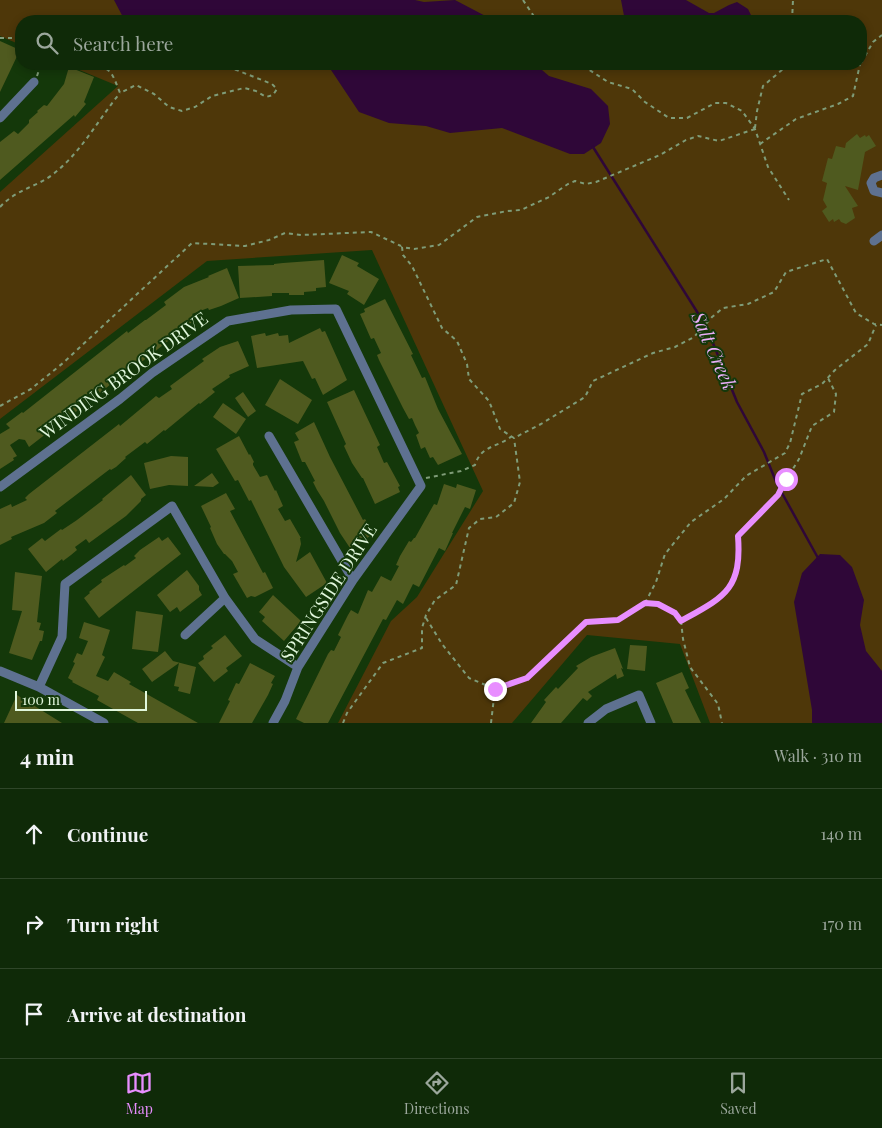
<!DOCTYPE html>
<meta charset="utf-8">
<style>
:root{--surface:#0f2a08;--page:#183212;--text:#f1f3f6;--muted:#9ba79c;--line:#2f4629;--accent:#e88eff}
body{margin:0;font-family:"Playfair Display",serif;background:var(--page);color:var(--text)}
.scale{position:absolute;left:15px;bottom:12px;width:132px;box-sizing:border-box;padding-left:5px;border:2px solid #e1f7dc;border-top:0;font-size:14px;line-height:18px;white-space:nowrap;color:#e1f7dc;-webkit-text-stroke:4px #14380a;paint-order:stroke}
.stop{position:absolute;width:15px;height:15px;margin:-11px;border:4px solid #e88eff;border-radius:50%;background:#fff}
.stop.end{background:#e88eff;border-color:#fff;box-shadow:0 1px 5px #0008}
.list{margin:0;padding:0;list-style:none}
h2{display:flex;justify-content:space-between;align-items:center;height:65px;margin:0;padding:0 20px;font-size:21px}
h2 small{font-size:16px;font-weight:400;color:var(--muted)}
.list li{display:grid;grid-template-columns:32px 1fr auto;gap:15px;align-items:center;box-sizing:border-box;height:90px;padding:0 20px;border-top:1px solid var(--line)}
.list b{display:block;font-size:19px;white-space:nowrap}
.list em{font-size:16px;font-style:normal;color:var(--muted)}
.icon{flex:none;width:28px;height:28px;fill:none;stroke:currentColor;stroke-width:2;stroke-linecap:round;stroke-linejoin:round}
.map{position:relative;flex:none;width:882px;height:723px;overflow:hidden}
.search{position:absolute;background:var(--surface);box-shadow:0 2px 8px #0003;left:15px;right:15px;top:15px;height:55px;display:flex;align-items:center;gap:12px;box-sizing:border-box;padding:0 18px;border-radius:20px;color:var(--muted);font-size:19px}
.sheet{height:335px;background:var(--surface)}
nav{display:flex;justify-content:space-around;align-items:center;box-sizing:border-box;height:70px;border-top:1px solid var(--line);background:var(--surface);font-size:14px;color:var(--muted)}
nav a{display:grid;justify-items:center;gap:2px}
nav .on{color:var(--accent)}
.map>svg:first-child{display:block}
.green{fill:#4e3709}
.water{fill:#2f0738}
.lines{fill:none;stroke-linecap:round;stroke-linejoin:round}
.stream{stroke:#2f0738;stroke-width:2.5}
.building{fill:#4f5a1f}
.path{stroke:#7f9c78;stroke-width:2;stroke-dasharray:4 4;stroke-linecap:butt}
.minor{stroke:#5e7190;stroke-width:9}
.route{stroke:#e88eff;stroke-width:6}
.labels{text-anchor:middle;stroke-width:4;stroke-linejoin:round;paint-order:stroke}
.street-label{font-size:18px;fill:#e1f7dc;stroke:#14380a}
.water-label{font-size:19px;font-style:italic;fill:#eaaef9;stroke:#14380a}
</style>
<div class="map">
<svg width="882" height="723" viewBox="0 0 882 723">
<rect width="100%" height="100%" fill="#14380a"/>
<path class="green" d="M0,0H882V723H710L680,644L587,635L512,723H338L391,621L417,597L483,491L372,250L207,261L0,419V192L118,86L65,64H861V21H21V45L0,36Z"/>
<path class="water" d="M114,0H415L424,2L455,0L495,21H225L219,16L191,21H125Z
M621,0H686L709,13H714L729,5L737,2L748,9L754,21H625Z
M327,64H535L549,76L591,89L608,106L610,124L601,143L584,154H570L502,128L450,133L426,126L389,123L359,112Z
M820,554L840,555L852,567L864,600L860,625L866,651L882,671V723H812V710L794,602L802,573Z"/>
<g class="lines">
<path class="stream" d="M593,147L706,326L737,402L764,452L777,484L818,558"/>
</g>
<path class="building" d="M0,41L20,50L0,92Z
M69,67L94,77L84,102L86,104L75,117L74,115L0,180V142L14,131L18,134L29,123V120L38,112L37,111L44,105L47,106L64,84Z
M857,134L860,138L865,135L866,137L869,135L876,146L865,152L858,190L845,186L858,206L852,208L855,218L846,224L841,222L839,219L834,222L833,219L829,222L822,211L827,207L823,200L827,183L822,181L828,158L832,159L836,146L845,148L846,143Z
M342,255L359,263L357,266L379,279L364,305L347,294L349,291L329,283Z
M324,260L326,287L316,288V291L304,292V295H289V293H272V296L240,298L238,266L274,265V264L283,263Z
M227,268L239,298L221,306L209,310L208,308L192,314L196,319L139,364L135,366L133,364L119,374L121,375L111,384L100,393L98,390L84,401L86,403L69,418L65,420L62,417L49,427L51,430L29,447L25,440L19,439L10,445L17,456L13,458L14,460L0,469V434L10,428L6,424L22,412L23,413L127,331L128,333L145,320H146L166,305L164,302L184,287L209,277L208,276Z
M385,299L413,354L411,355L422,378L425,377L438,409L462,454L438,465L433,457L430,458L425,447L421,449L416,435L419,433L415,425L412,418L409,419L403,408L379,360L377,355L381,353L374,338L371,339L360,314L365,312L364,309Z
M320,328L322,332L325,331L347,380L323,395L315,378L312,379L303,361L257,368L251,336L265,333L266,336L278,333L279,336L288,335L289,343Z
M238,341L249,366L229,375L230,377L212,389L215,392L200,404L199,403L165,431L164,430L147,444L145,442L125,457L126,458L116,467L111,470L110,469L55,511L57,513L44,523L11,537L12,539L0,545V509L11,504L12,507L27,500L25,498L29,494L119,424L120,426L156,396L159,398L172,389L170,386L204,361L202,359L220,347Z
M280,379L312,400L298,424L265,405Z
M354,390L380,445L377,447L384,463L387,462L400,486L398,487L400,492L375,504L363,478H362L352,463L344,446L346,444L327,402Z
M243,392L256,411L248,417L235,398Z
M223,403L246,419L236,434L213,417Z
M314,422L330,457L363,520L365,519L374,533L358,545H354L350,548L340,533L324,501L317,490L313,482L315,481L305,462H302L294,442L299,440L295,433Z
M239,436L249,455L250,454L254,462L253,463V465L260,477L267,475L275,491L276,490L283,506L278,509L285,521L290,519L301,538H300L301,544L296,562L310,552L327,583L306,597L284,567L251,500L249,501L238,480L235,481L216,449Z
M171,456L188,457V486L169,485L150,489L144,463Z
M212,473L219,483L213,487L194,486Z
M131,475L146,495L141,499V501L126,516L89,543L86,539L75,547L77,550L71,555L63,561L62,559L46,572L28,549L42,538L45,541L61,529L62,530L77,520L103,500L102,499Z
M444,484L456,488L457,484L476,490L470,509L465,507L452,533H453L445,551L439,548L419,587L413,584L403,604L397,600L386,620L383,619L328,723H304L296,719L328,654L331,650L334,651L341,637L338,635L348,615L351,610L358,614L368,590L372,592L381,576L391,581L399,566L396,565L400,556L409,541L411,542L414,538H415L434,504L437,505Z
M226,493L235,509L230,511L263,573L265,572L273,588L255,597L251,596L247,598L233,574L238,572L232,561L225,554H224L217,544L210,528L211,527L201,506Z
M159,537L162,541L168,537L181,554L99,618L84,598L90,593L89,592L102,582L101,580L124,565L125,566L136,558L134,556L140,550Z
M187,570L199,586V590L202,595L180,612L177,607L170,612L157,595Z
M15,572L42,576L37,622L41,623L39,630L44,631L42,641H40L32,660L9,653L22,611L12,610Z
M273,595L301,621L284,641L262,621L265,617L259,612Z
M136,611L163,615L158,652L132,649Z
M84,622L110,630L102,655L105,657L96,676L108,681L114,672L131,682L129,684L198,723H138L97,700L99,696L72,682L73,681L68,678L75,663L73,662L77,653L82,655L88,641L79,638Z
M225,635L242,656L226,668L228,671L214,682L198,663L204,659L203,656L213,648L211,646Z
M630,645L647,646L645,671L627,669Z
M615,648L623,669L621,668L624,676L617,679L616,674L588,692L592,696L587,701L583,698L561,723H531L546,702L544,700L556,687L558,689L578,668L576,666L591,657Z
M165,651L173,661L196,667L190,694L178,691L179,687L174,686L179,663L152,682L142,669Z
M250,663L275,676L271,683L273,684L268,695L252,723H219L230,701L228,700L236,683L239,684Z
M682,672L689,688L685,690L701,723H673L656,683Z
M17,695L33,705L62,723H4Z"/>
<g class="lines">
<path class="path" d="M523,0L537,21
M792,21L793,0
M0,38H21
M861,63L873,42L882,35
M91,64C112,68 112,73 120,93L136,85L154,94L169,107L182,111L195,107L212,96L244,88L256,91L266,97L273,95L277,89L272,84L221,64
M575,64L588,69L608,82L632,89L645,102L669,118H687L715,103H726L742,111L755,129L768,167L789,200
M106,68L115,64
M37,76L41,64
M755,128L757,111L763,86L789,64
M755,129L719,141L698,136L686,140L660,155L596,182L586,184L575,181L568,184L549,197L521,210L507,211L477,217L439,245L414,249L402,247L403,255L412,266L442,328L457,341L467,364L469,379L489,401L500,429L514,438L541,424L585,397L593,381L653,353L675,347L694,337L712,317L723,308L748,304L774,292L786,272L827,259L856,313L874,324L882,325
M760,144L796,119L838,104L853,96L860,64
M0,207C17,189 34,188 52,175C81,153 98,120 120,93
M0,406L31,389L63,363L192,243L245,246L269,240L285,233L301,235L371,232L401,246
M426,478L461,471L475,465C481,445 497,448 512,436
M645,603L656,582L665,554L691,522L724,499L746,476L785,453L790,443L802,394L822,384L835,370L868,344L876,325
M426,618L442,644L469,678L495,689
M681,621C724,597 742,590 738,536L777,495L799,459L812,426L834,412L836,394L828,378
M343,723L347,713L383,663L422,648V628L426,615L435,600L456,585L469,528L480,519L496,517L514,503L520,482L514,438
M491,723L495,689L527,678L586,622L618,620L645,603H657L675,613L681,621L683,639L690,667L718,704L722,723"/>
<path class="minor" d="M0,118L34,82
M882,175L874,178L871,183L874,191L882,193
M874,241L882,235
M269,436L353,580
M0,487L120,399L152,373L228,321L291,310L336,309L421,486L353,580L298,667L285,701L273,723
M185,635L225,598
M0,671L39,687L104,723
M39,687L62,637L65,584L172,506L225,598L255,639L298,667
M588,723L606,709L639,695L651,723"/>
</g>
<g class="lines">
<path class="route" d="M495,689L527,678L586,622L618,620L645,603L658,604L675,613L681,621C724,597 742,590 738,536L778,495L786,479"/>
</g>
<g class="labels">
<g class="street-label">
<text transform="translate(124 376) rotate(-36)" y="6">WINDING BROOK DRIVE</text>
<text transform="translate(329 593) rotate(-57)" y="6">SPRINGSIDE DRIVE</text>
</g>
<g class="water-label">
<text transform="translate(714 351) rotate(66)" y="7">Salt Creek</text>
</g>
</g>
</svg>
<div class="scale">100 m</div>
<div class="stop" style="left:786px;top:479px"></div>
<div class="stop end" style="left:495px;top:689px"></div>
<div class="search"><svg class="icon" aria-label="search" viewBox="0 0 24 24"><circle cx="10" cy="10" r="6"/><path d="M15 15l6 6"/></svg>Search here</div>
</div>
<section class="sheet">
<h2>4 min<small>Walk · 310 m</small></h2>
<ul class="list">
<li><svg class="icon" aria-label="ahead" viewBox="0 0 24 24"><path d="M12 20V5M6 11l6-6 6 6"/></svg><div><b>Continue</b></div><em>140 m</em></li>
<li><svg class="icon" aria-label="right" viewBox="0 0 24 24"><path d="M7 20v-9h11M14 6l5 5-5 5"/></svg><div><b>Turn right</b></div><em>170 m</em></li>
<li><svg class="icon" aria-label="arrive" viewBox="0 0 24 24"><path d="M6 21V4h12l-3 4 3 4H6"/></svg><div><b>Arrive at destination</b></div></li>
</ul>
</section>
<nav>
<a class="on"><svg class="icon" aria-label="map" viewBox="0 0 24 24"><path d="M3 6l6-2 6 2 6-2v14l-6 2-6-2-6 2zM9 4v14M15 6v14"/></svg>Map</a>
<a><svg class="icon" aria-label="directions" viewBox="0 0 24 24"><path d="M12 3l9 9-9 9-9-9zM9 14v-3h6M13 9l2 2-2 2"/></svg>Directions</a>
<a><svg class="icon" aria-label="saved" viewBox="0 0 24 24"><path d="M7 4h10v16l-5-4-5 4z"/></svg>Saved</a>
</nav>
